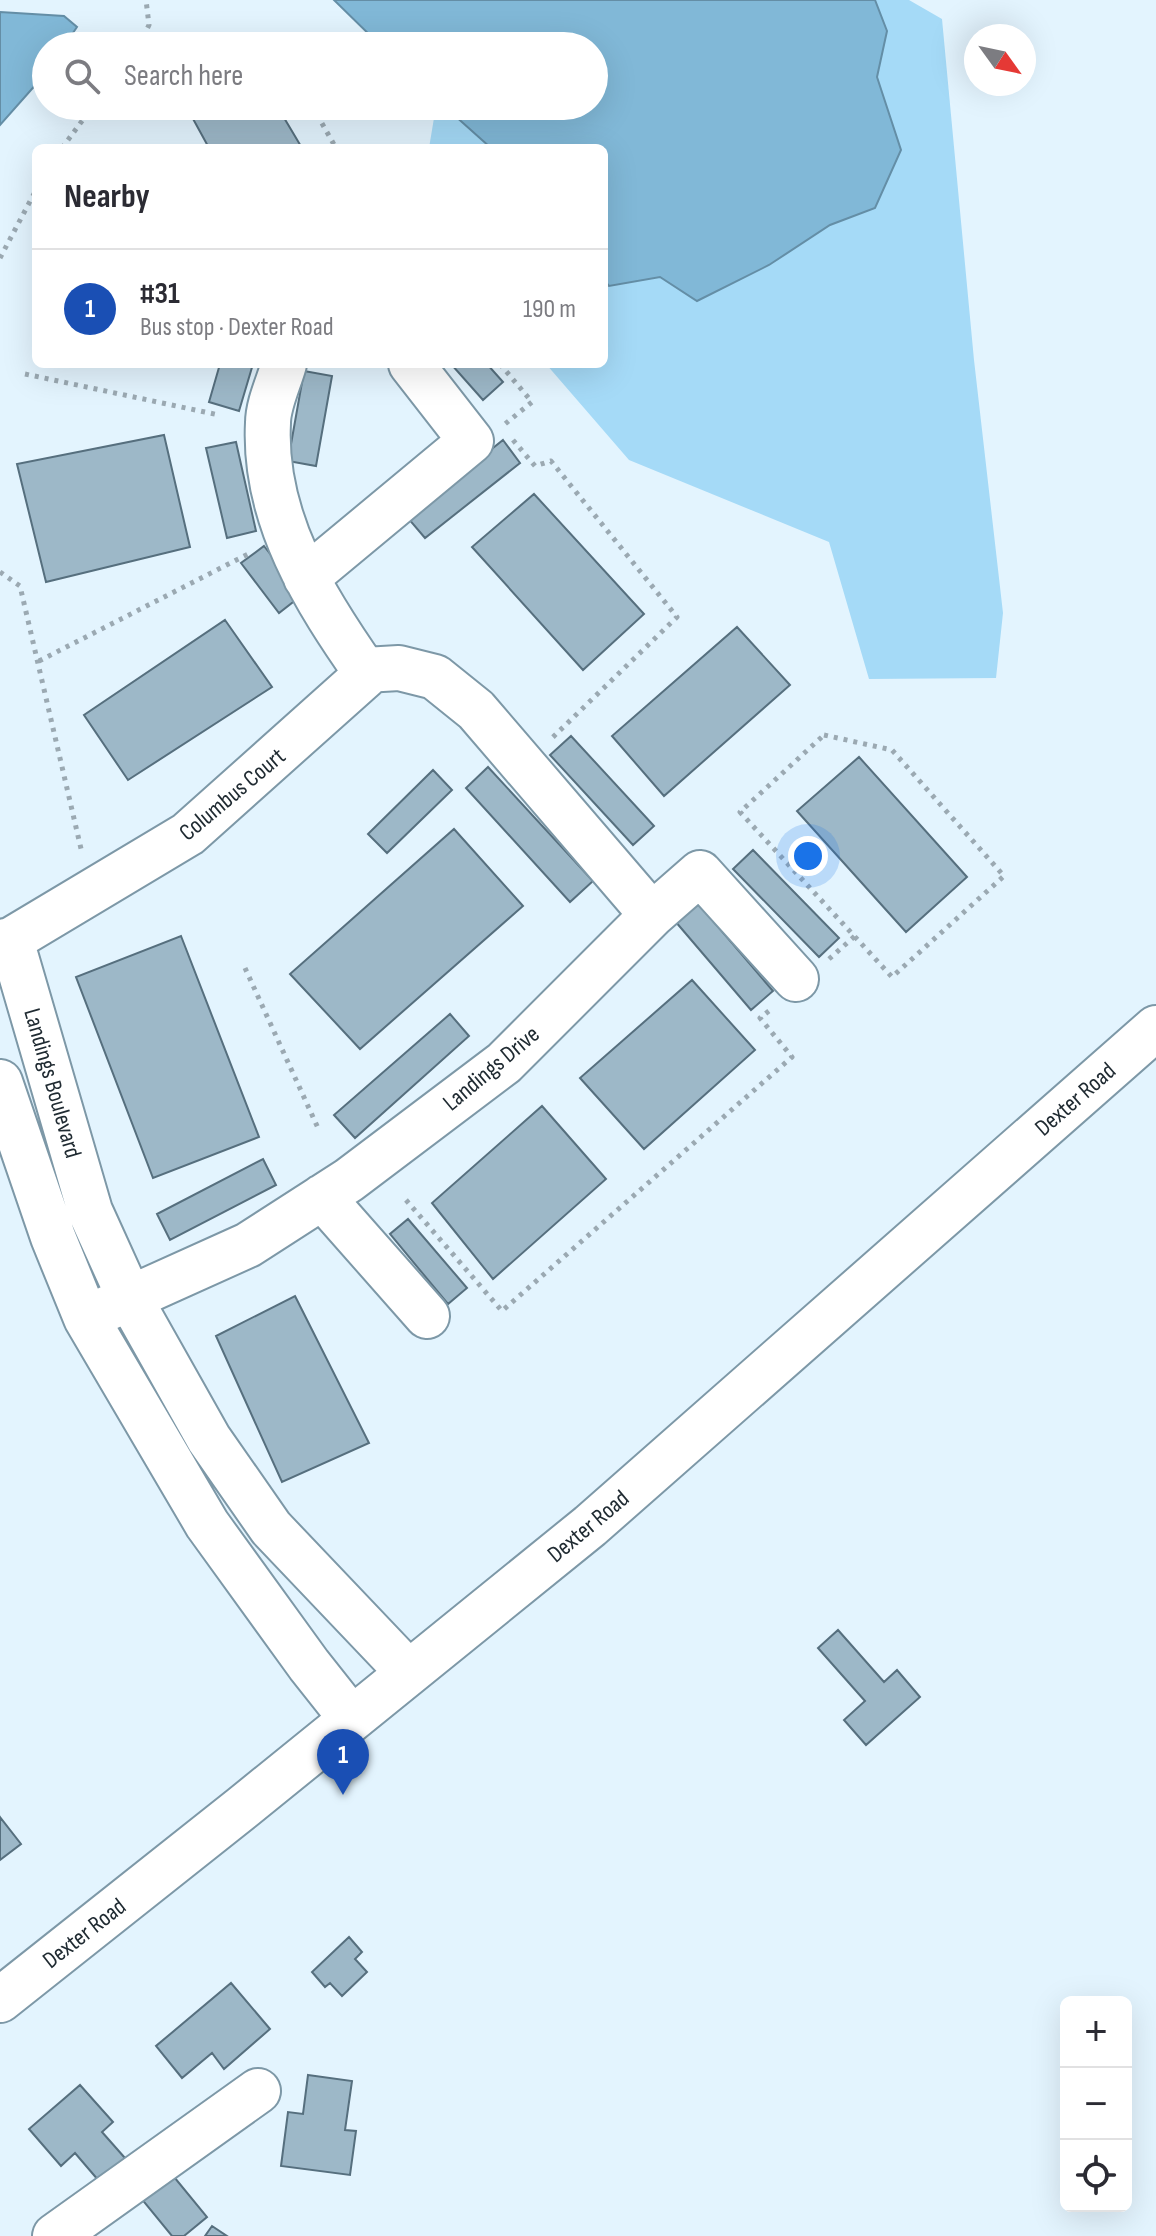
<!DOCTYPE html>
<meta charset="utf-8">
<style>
:root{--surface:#fff;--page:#f2f2f3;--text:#2b2b33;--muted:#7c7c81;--line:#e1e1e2;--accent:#111827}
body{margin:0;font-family:"Sofia Sans Condensed",sans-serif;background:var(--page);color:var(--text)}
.controls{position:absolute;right:24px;bottom:24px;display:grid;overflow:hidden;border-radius:12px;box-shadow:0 8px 32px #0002}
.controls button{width:72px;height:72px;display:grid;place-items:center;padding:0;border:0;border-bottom:2px solid var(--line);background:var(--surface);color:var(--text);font:40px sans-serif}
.compass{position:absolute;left:964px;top:24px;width:72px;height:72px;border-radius:50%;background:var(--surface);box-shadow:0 8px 32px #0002;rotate:123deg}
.you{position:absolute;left:808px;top:856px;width:28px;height:28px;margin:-20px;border:6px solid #fff;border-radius:50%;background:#1a73e8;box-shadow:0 0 0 12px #1a73e833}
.badge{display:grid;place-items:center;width:52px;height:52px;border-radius:50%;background:var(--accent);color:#fff;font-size:26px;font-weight:700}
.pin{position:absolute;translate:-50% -66px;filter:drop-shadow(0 2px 4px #0008)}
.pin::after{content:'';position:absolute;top:42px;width:28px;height:24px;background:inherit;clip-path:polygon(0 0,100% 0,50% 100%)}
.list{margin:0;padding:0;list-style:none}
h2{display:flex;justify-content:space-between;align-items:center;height:104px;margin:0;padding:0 32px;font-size:34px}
h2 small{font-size:26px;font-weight:400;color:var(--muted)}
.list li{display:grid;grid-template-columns:52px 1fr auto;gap:24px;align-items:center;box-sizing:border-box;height:120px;padding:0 32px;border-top:2px solid var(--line)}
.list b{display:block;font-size:30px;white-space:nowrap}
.list p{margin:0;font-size:26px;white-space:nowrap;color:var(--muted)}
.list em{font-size:26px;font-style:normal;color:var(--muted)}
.icon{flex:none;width:44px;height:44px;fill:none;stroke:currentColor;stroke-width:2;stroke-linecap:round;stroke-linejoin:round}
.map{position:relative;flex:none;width:1156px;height:2236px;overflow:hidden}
.search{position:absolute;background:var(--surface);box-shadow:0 8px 32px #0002;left:32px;top:32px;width:576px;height:88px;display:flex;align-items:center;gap:20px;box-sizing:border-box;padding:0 28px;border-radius:44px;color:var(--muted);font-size:30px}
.panel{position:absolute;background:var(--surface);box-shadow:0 8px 32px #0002;left:32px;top:144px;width:576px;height:224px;border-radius:12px}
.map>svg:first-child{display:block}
.green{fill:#a5daf7}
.water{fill:#81b8d7;stroke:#648ea6;stroke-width:2}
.building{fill:#9db8c8;stroke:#566f7e;stroke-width:2}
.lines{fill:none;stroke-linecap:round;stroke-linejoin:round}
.minor-casing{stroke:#7d98a7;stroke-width:48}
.major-casing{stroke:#7d98a7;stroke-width:48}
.path{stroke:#9ba9b2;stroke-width:5;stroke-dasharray:4 6;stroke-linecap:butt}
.minor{stroke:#fff;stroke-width:44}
.major{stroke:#fff;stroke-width:44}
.labels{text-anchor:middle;stroke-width:7;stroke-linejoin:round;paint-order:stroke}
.street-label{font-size:24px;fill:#202b32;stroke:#fff}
</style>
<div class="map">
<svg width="1156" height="2236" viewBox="0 0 1156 2236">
<rect width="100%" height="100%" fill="#e3f4fe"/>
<path class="green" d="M875,0H909L942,19L974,360L1003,613L996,678L869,679L829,542L629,460L546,364H604V280L610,286L660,277L697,301L769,265L830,225L875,208L901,150L877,77L887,31Z
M436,106H444L491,148H429Z"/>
<path class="water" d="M334,0H875L887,31L877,77L901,150L875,208L830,225L769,265L697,301L660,277L609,286L604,280V148H491L444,106H594V46H381Z
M0,12L64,16L77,27L64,46H46V73L0,125Z"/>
<path class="building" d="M186,106H277L302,148H209Z
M220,364H253L239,411L209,402Z
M451,364H487L503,382L483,400Z
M304,371L332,376L316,466L288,461Z
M164,435L190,547L46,582L17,464Z
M503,440L520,463L425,538L407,517Z
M236,442L256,531L227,538L206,448Z
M534,494L644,614L583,670L472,547Z
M264,546L302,595L279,613L241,563Z
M225,620L272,687L128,780L84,715Z
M737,627L790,685L664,796L612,736Z
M571,736L654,826L633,845L550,755Z
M859,757L967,877L906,932L797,811Z
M488,767L593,881L570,902L466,788Z
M433,770L452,790L387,853L368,834Z
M454,829L523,906L360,1049L290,974Z
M753,850L839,938L819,957L733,869Z
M697,902L773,991L751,1010L675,921Z
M181,936L259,1137L153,1178L76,977Z
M692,980L755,1050L644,1149L580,1078Z
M450,1014L469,1036L355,1138L334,1115Z
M542,1106L606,1179L493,1279L432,1203Z
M263,1159L276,1185L170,1240L157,1214Z
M408,1219L467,1288L448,1304L390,1234Z
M295,1296L369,1443L282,1482L216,1336Z
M838,1630L884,1682L897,1670L920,1697L866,1745L844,1720L865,1701L818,1648Z
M0,1817L21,1844L0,1860Z
M349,1937L362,1952L355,1959L367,1972L342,1996L330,1983L325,1987L312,1972Z
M231,1983L270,2029L224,2069L212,2053L182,2078L156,2046Z
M308,2075L352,2081L345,2130L356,2131L350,2175L281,2166L288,2112L303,2114Z
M80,2085L113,2122L102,2132L132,2166L105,2188L75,2153L61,2166L29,2129Z
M170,2172L207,2217L184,2236H172L140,2197Z
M212,2226L227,2236H205Z"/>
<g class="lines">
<g class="minor-casing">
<path id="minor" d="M284,364C279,382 268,404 268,423C263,518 315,600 367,674
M306,578L471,441L411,364
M11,940L90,1211L129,1297L209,1439L271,1528L408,1672
M0,942L11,940L188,834L367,674L365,670L399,668L435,677L476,710L652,915
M0,1082L53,1237L86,1318L207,1524L309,1665L351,1718
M322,1197L427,1316
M86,1318L248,1245L349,1180L504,1063L652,915L700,873L796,979
M55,2236L258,2091"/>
</g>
<g class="major-casing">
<path id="major" d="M0,2000L242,1808L590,1526L1156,1028"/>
</g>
<path class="path" d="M139,46L149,25L146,0
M312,106L336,148
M62,148L93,106
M0,258L36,190
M500,364L532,402L505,424
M25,374L219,415
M513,440L535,466L551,461L677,617L551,739
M0,572L20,586L82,853
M39,661L252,552
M824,735L892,750L1004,876L892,977L740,812Z
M829,959L855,936
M245,968L318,1128
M406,1200L502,1311L792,1057L760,1018L770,1010"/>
<use href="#minor" class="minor"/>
<use href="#major" class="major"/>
</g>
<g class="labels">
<g class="street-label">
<text transform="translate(232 794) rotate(-40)" y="8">Columbus Court</text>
<text transform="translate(491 1068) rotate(-40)" y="8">Landings Drive</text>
<text transform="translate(53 1083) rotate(74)" y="8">Landings Boulevard</text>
<text transform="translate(1075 1099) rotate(-41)" y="8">Dexter Road</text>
<text transform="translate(588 1526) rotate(-40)" y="8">Dexter Road</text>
<text transform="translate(84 1933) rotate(-38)" y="8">Dexter Road</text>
</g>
</g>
</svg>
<div class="controls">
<button>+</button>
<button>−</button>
<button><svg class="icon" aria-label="locate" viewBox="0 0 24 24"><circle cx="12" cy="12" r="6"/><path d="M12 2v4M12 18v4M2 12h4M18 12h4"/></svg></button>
</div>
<svg class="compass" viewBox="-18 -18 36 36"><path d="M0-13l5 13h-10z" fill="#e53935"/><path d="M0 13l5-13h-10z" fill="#7c7c81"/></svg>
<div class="you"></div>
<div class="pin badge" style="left:343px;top:1795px;background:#1a4fb4">1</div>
<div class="search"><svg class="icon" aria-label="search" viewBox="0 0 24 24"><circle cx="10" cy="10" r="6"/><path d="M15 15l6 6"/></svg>Search here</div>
<section class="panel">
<h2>Nearby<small></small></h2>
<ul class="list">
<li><span class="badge" style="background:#1a4fb4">1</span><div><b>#31</b><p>Bus stop · Dexter Road</p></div><em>190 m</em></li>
</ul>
</section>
</div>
